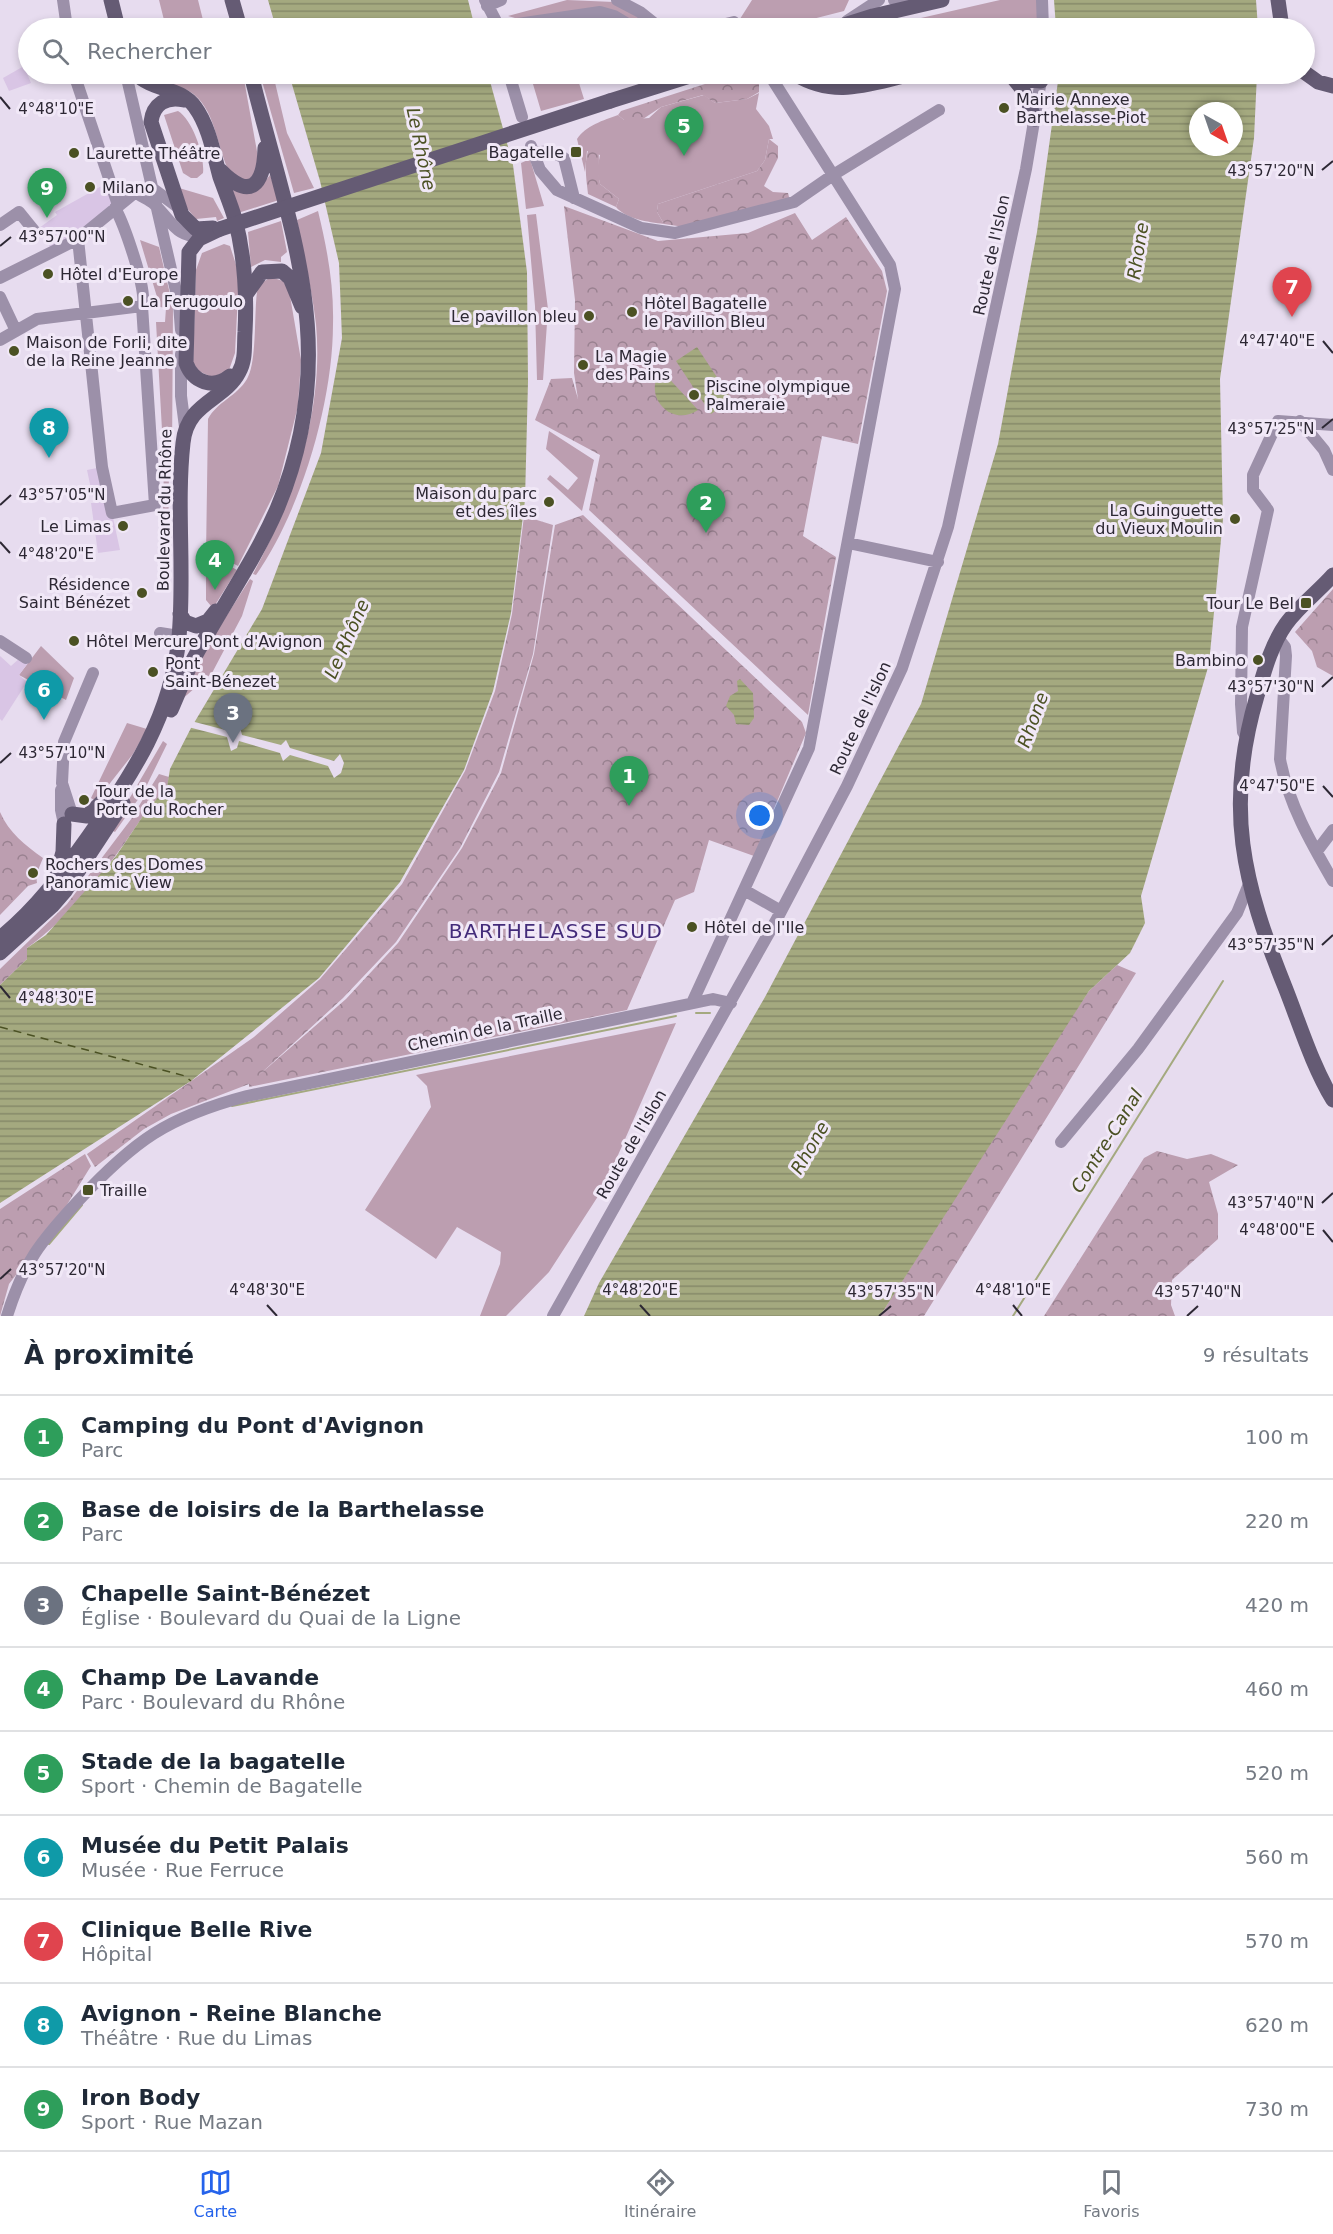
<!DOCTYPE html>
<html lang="fr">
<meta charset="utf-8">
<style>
:root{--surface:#fff;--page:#f6f6f7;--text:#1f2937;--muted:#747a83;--line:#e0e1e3;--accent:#2563eb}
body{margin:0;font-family:"DejaVu Sans",sans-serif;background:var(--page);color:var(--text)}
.compass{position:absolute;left:1189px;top:102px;width:54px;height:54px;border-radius:50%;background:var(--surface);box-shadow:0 3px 9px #0003;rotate:140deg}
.you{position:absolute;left:760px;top:816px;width:21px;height:21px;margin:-15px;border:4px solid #fff;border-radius:50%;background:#1a73e8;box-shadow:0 0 0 9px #1a73e833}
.badge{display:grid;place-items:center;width:39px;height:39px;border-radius:50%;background:var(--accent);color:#fff;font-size:20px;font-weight:700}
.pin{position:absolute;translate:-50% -50px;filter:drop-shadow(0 2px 3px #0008)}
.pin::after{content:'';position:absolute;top:32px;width:21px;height:18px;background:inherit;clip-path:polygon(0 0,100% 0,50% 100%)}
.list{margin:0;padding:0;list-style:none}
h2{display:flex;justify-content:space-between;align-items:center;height:78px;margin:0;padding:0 24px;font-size:26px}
h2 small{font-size:20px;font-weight:400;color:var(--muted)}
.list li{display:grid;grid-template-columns:39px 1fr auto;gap:18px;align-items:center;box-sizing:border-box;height:84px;padding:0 24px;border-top:2px solid var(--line)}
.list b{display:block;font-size:22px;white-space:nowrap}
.list p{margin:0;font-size:20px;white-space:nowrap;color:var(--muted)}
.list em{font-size:20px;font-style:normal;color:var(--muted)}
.icon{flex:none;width:33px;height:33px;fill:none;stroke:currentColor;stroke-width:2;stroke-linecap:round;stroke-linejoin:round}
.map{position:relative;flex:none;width:1333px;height:1316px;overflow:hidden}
.search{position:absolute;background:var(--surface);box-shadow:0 3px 9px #0003;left:18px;right:18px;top:18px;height:66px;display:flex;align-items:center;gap:15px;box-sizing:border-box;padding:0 21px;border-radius:33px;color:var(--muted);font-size:22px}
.sheet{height:834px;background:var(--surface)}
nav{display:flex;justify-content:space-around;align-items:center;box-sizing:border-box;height:84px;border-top:2px solid var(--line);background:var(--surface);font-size:16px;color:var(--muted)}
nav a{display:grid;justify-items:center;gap:3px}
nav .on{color:var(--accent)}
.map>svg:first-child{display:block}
.green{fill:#bc9eb0}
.forest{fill:url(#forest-crowns)}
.plaza{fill:#d9c5e5}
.water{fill:url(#water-rules);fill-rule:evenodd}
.pier{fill:#e7dcef}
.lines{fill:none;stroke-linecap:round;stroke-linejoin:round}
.stream{stroke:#a4a97f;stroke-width:2}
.ferry{stroke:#4b5123;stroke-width:1.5;stroke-dasharray:8 6;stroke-linecap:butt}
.minor{stroke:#9c90a9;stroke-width:12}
.major{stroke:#655b74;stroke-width:15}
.major-bridge{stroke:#655b74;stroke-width:15}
.ticks{fill:none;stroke:#2d2834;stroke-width:2}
.poi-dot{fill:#4b5123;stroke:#f1e8f7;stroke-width:2}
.labels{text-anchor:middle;stroke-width:6;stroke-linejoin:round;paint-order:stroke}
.poi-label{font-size:16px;fill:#2d2834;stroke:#f1e8f7;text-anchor:start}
.street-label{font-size:16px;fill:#2d2834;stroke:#f1e8f7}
.water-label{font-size:18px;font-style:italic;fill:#4b5123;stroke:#f1e8f7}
.quarter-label{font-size:20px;letter-spacing:1.5px;fill:#432b7a;stroke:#f1e8f7}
.ticks-label{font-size:15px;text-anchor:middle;fill:#2d2834;stroke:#f1e8f7;stroke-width:6;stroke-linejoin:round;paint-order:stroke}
</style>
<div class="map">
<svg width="1333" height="1316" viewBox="0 0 1333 1316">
<defs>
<pattern id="forest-crowns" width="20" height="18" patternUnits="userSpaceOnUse" patternTransform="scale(1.5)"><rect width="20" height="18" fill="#bc9eb0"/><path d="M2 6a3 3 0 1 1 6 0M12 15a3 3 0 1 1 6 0" fill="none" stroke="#998190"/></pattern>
<pattern id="water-rules" width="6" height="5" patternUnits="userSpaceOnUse" patternTransform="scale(1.5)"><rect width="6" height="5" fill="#a4a97f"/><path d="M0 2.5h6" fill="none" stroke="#868a69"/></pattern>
</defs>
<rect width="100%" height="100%" fill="#e7dcef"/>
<path class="green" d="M159,0H198L205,28H166Z
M567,0L614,2L655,28H640L615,11L522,20L508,16Z
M752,0H849L844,11L793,24L787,28H718L738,22Z
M1000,0H1037V28H877Z
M146,74L174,77L190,74H243L260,168L246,182L230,173C216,147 216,107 189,91C175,83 158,84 146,74Z
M260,74H273L287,133L314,188L294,193Z
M530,74H604L605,75L579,83L584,99L541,111Z
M759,93L756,109L769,126L773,139H769L765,160L757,171L658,204L657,212L664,224C648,222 626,219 616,207L619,199L600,184L597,170L600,155L587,151L585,172L577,139C585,126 604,120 618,115L624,120L649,118L661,107L704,95L715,103L747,99Z
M178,111C193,120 205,157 203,173L197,178H191L183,173L164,115Z
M530,159L544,206L526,209L521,163Z
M270,175L279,200L238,213L231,188L266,180Z
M179,188L213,198L224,218L217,221L216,217L196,219L186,207Z
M318,211C327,248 334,285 333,324C333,402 301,511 256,575L253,574C294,497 324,412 316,324C312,289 303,254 297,220Z
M536,214L548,309L543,380H537L535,306L527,215Z
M281,221L287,252L281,257V262L265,260L251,267L248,232Z
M140,240L159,247L173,307L172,455L164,459V451L170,443L169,430H162L156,322H165L166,308L160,307Z
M224,244L230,246L239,274L235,353L229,370L213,378L199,371L193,363L196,270L202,253Z
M271,277L283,281L289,290L301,360L298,406L278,486L238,566L221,557L206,555L208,419C217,402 237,396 247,379C257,363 254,314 257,292L260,284Z
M549,431L594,460L582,511L547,479L550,475L568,490L578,478L546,449Z
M167,462L169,466L168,558H162L164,463Z
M206,559L221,561L237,570L215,605L211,606L206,600Z
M250,579L253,581L242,616L212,673L180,701L208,645Z
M41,646L74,678L66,700L19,675Z
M127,723L147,729L133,754L96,801L91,798Z
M163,741L167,744L144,791L115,832L111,830Z
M159,774L169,777L167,787L147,810L141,807L137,809Z
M676,1023L604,1187L549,1272L506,1316H480L500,1264L501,1252L457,1227L436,1259L365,1210L431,1107L427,1086L416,1075Z"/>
<path class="forest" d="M736,74L751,75L759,83V92L747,99L715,103L703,95L661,107L637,123L624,120L618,115L621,111Z
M769,139L778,146V158L764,186L773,192L788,193L790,201L691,228L664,224L657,212L658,204L757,171L765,160Z
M591,143L597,144C601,157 597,170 600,184L619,199L616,207L588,194C586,176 583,159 591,143Z
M564,206L658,241L748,233L795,213L812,240L846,217L882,271L887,291L858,444L822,436L803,536L836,557L808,715L589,510L600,455L535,420L551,379L572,378L578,399L574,373L575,300Z
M583,515L802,722L806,733L754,856L709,840L694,892L675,900L627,1010L249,1087V1084L171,1114L144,1129L95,1167L87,1154L254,1037L320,979L402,884L465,771L495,691L512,614L524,516L553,525L533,654L499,772L460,848L396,942L343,998L258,1076L346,999L398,943L462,848L501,773L534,654L555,525Z
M1333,589V676L1317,667L1312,651L1295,632Z
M141,806L147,810C114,860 76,913 27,948V959L0,985V969L67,904Z
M0,812C9,833 25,845 43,858L36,875L37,883L28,886L0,915Z
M1117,965L1136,973L924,1316H880L1043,1059L1089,991Z
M1157,1151L1187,1159L1211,1154L1238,1165L1209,1182L1218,1214V1239L1172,1280L1171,1305L1175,1316H1044L1144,1158Z
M85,1154L91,1166L55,1224L9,1284L0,1316V1209Z"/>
<path class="plaza" d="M24,66L31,83L9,91L3,78Z
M107,183L115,208L78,239L50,247L45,236L39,238L35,231L57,215L55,212Z
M102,467L120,550L98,553L91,503H94L87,470Z
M0,656L11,666L20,658L28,663L19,675L27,682L2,721L0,719Z"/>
<path class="water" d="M268,0H468L475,28H276Z
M1054,0H1256L1258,28H1056Z
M289,74H488L513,165L527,272L528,382L525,500L511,613L493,691L464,770L400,882L319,978L191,1081L0,1203V985L27,959V948L46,935L116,856L147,810L167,787L170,769L191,728L262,609L321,453L342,338L339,263L320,181Z
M1059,74H1257L1254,138L1220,379L1223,519L1209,664L1141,896L1145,923L1130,953L1089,991L880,1316H584L599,1283L765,997L921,704L998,444L1037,232ZM1198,111H1234V147H1198Z
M697,347L732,400L711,414L676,361Z
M662,371L698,410C670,429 641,393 662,371Z
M740,679L753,693L754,718L749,725L736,724L734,715L726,706L730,696L738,691L737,681Z"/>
<path class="pier" d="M191,721L233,732L240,727L242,735L281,745L286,740L290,748L334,761L340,754L344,763L341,773L334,778L328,766L290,755L283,761L280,753L239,741L237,748L231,751L227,737L188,727Z"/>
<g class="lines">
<path class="stream" d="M696,1013H710
M232,1106L676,1016
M49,1244L82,1205
M1013,1316L1223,981"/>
<path class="ferry" d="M0,1027L185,1076L191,1081"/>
<path class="minor" d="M63,0L67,28
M485,0L499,27
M617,0L640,12L660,28
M894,0L912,7
M1042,0L1043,28
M487,6L501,0
M847,21L879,0
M511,25L600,12L614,16L634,28
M709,28L734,22
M74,74L118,205
M126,74L179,304L181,330
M509,74L522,117
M531,146L540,170L557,190L641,228L675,233L794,202L833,175L939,110
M533,153L550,151L564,158L574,198
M135,192C141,197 150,199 155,205C172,221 176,239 204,236
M0,225L19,212L36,233
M78,239L102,467L112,513L155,505L142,306C149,293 123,222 115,208
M0,278L78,239L138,190L152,188L179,208
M0,297L16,331
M0,340L37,319L142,306
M181,354V396L185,427
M1300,421L1324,450L1333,470
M848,543L938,562
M160,633L179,636
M1278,638L1285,647L1286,656L1280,759C1288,803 1311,843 1333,881
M0,641L26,658
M1245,735L1243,732L1241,704L1242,627L1268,510L1253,490V475L1278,421L1333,425
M61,790V810L64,824
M72,814L62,783L64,742L93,673
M1317,851L1333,830
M744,890L781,911
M692,1003L809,748L895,289L890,265L769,74
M1061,1142L1138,1049L1237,913L1249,884
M7,1316C24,1262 40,1242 79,1200C134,1141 167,1117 247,1096L713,999L731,1003
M553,1316L778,917L847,786L902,668L948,527L1026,169L1042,74"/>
<path class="major" d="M111,0L118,28
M232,0L240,28
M1278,0L1282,28
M835,28L873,16L942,0
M1304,72L1318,82L1333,86
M795,74C836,99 870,83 913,74
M1010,74L1023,90L1035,119
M1016,79L1041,81
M184,100C166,96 153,104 151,122L182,215L196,229L213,228
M610,101L696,74
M220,170C251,202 264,184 265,148
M220,229L199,239L189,252L186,363C193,382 213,390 230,376
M247,293L262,272L282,271L290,278L302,307
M1333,575C1318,592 1299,606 1286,624C1271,645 1264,672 1257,696C1224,807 1243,883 1285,987C1300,1025 1312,1065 1333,1100
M180,614L185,622L196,626L208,621L216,611
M171,710C178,694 185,676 193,660C220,609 254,562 277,509C344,349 289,229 251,74
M72,814L87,816L104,800
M57,874L63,852L64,824
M0,938C36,909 61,875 88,837C133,773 171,717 179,637C185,572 176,507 183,443C187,402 224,401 239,372C246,360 244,345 245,332C247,294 245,257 235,219C231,205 225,191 220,177C214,155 209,126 195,107C181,87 153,91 136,74
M0,953L52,906L65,891L123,803"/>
<path class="major-bridge" d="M220,229L610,101"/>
</g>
<path class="ticks" d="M0,97L10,109M1322,170L1333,161M0,246L11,237M1323,341L1333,353M1322,428L1333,419M0,505L11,495M0,542L10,553M1322,687L1333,677M0,763L11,753M1323,786L1333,797M1322,945L1333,935M0,986L10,998M1322,1203L1333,1193M1323,1230L1333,1242M0,1279L11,1269M267,1305L277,1316M640,1305L650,1316M1013,1305L1022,1316M879,1316L891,1306M1187,1316L1198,1306"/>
<g class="poi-dot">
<circle cx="1004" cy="108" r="6"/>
<rect x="570" y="146" width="12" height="12" rx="3"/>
<circle cx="74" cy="153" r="6"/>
<circle cx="90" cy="187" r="6"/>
<circle cx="48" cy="274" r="6"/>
<circle cx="128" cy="301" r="6"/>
<circle cx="632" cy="312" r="6"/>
<circle cx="589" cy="316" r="6"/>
<circle cx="14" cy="351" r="6"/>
<circle cx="583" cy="365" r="6"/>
<circle cx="694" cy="395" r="6"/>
<circle cx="549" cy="502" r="6"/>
<circle cx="1235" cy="519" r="6"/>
<circle cx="123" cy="526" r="6"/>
<circle cx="142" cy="593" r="6"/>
<rect x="1300" y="597" width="12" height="12" rx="3"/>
<circle cx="74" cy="641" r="6"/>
<circle cx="1258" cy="660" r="6"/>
<circle cx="153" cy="672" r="6"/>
<circle cx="84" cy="800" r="6"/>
<circle cx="33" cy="873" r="6"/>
<circle cx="692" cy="927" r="6"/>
<rect x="82" y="1184" width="12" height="12" rx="3"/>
</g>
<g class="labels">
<g class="poi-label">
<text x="1016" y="105">Mairie Annexe<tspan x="1016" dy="18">Barthelasse-Piot</tspan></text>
<text x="564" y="158" text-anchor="end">Bagatelle</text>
<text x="86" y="159">Laurette Théâtre</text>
<text x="102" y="193">Milano</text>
<text x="60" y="280">Hôtel d'Europe</text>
<text x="140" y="307">La Ferugoulo</text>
<text x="644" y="309">Hôtel Bagatelle<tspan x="644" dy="18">le Pavillon Bleu</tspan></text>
<text x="577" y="322" text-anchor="end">Le pavillon bleu</text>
<text x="26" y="348">Maison de Forli, dite<tspan x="26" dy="18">de la Reine Jeanne</tspan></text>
<text x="595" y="362">La Magie<tspan x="595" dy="18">des Pains</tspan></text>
<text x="706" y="392">Piscine olympique<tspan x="706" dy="18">Palmeraie</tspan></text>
<text x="537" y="499" text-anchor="end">Maison du parc<tspan x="537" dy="18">et des îles</tspan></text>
<text x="1223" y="516" text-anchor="end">La Guinguette<tspan x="1223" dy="18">du Vieux Moulin</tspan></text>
<text x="111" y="532" text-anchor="end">Le Limas</text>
<text x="130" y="590" text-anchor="end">Résidence<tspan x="130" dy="18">Saint Bénézet</tspan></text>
<text x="1294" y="609" text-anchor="end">Tour Le Bel</text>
<text x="86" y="647">Hôtel Mercure Pont d'Avignon</text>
<text x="1246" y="666" text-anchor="end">Bambino</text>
<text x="165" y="669">Pont<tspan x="165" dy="18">Saint-Bénezet</tspan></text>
<text x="96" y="797">Tour de la<tspan x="96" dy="18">Porte du Rocher</tspan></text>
<text x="45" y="870">Rochers des Domes<tspan x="45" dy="18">Panoramic View</tspan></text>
<text x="704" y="933">Hôtel de l'Ile</text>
<text x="100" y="1196">Traille</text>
</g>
<g class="street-label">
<text transform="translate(991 255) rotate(-78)" y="6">Route de l'Islon</text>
<text transform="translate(164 510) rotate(-89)" y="6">Boulevard du Rhône</text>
<text transform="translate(860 718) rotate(-65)" y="6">Route de l'Islon</text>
<text transform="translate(485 1029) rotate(-12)" y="6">Chemin de la Traille</text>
<text transform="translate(631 1144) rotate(-60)" y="6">Route de l'Islon</text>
</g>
<g class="water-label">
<text transform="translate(421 149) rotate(78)" y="6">Le Rhône</text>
<text transform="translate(1138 251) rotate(-81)" y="6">Rhone</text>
<text transform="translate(347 639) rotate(-66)" y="6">Le Rhône</text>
<text transform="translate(1033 720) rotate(-70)" y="6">Rhone</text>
<text transform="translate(1107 1141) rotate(-58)" y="6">Contre-Canal</text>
<text transform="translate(810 1148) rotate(-60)" y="6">Rhone</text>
</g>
<g class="quarter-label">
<text x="556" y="938">BARTHELASSE SUD</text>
</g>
</g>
<g class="ticks-label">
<text x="56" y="114">4°48'10"E</text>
<text x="1271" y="176">43°57'20"N</text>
<text x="62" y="242">43°57'00"N</text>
<text x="1277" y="346">4°47'40"E</text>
<text x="1271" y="434">43°57'25"N</text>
<text x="62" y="500">43°57'05"N</text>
<text x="56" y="559">4°48'20"E</text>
<text x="1271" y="692">43°57'30"N</text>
<text x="62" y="758">43°57'10"N</text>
<text x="1277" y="791">4°47'50"E</text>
<text x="1271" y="950">43°57'35"N</text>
<text x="56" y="1003">4°48'30"E</text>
<text x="1271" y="1208">43°57'40"N</text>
<text x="1277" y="1235">4°48'00"E</text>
<text x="62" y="1275">43°57'20"N</text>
<text x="267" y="1295">4°48'30"E</text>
<text x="640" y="1295">4°48'20"E</text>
<text x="1013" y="1295">4°48'10"E</text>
<text x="891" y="1297">43°57'35"N</text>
<text x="1198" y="1297">43°57'40"N</text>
</g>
</svg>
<svg class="compass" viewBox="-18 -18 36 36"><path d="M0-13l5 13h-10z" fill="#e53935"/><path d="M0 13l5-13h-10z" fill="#747a83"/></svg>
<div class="you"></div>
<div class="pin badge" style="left:629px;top:806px;background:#2e9e5b">1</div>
<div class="pin badge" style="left:706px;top:533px;background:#2e9e5b">2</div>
<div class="pin badge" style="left:233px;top:743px;background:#6b7280">3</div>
<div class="pin badge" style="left:215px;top:590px;background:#2e9e5b">4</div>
<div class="pin badge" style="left:684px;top:156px;background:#2e9e5b">5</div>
<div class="pin badge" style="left:44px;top:720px;background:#0f9aa8">6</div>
<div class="pin badge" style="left:1292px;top:317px;background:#e0444e">7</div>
<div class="pin badge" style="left:49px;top:458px;background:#0f9aa8">8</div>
<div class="pin badge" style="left:47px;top:218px;background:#2e9e5b">9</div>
<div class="search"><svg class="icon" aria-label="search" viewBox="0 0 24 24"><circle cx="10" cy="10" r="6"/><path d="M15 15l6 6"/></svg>Rechercher</div>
</div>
<section class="sheet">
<h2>À proximité<small>9 résultats</small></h2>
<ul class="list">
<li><span class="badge" style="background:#2e9e5b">1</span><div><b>Camping du Pont d'Avignon</b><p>Parc</p></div><em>100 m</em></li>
<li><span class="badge" style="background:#2e9e5b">2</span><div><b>Base de loisirs de la Barthelasse</b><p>Parc</p></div><em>220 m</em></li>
<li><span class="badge" style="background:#6b7280">3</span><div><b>Chapelle Saint-Bénézet</b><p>Église · Boulevard du Quai de la Ligne</p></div><em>420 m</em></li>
<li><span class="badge" style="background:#2e9e5b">4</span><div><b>Champ De Lavande</b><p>Parc · Boulevard du Rhône</p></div><em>460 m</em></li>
<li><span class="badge" style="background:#2e9e5b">5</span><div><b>Stade de la bagatelle</b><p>Sport · Chemin de Bagatelle</p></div><em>520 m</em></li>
<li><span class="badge" style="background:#0f9aa8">6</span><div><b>Musée du Petit Palais</b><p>Musée · Rue Ferruce</p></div><em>560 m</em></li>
<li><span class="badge" style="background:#e0444e">7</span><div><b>Clinique Belle Rive</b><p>Hôpital</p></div><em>570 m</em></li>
<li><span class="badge" style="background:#0f9aa8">8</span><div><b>Avignon - Reine Blanche</b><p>Théâtre · Rue du Limas</p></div><em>620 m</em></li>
<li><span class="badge" style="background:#2e9e5b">9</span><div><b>Iron Body</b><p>Sport · Rue Mazan</p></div><em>730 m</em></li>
</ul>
</section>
<nav>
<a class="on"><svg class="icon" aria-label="map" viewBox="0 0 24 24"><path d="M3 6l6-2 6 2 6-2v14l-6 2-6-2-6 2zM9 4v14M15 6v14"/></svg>Carte</a>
<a><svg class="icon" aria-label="directions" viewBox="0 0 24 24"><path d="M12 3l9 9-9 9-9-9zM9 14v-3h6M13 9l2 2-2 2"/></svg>Itinéraire</a>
<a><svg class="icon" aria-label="saved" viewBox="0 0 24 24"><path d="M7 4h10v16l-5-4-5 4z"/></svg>Favoris</a>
</nav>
